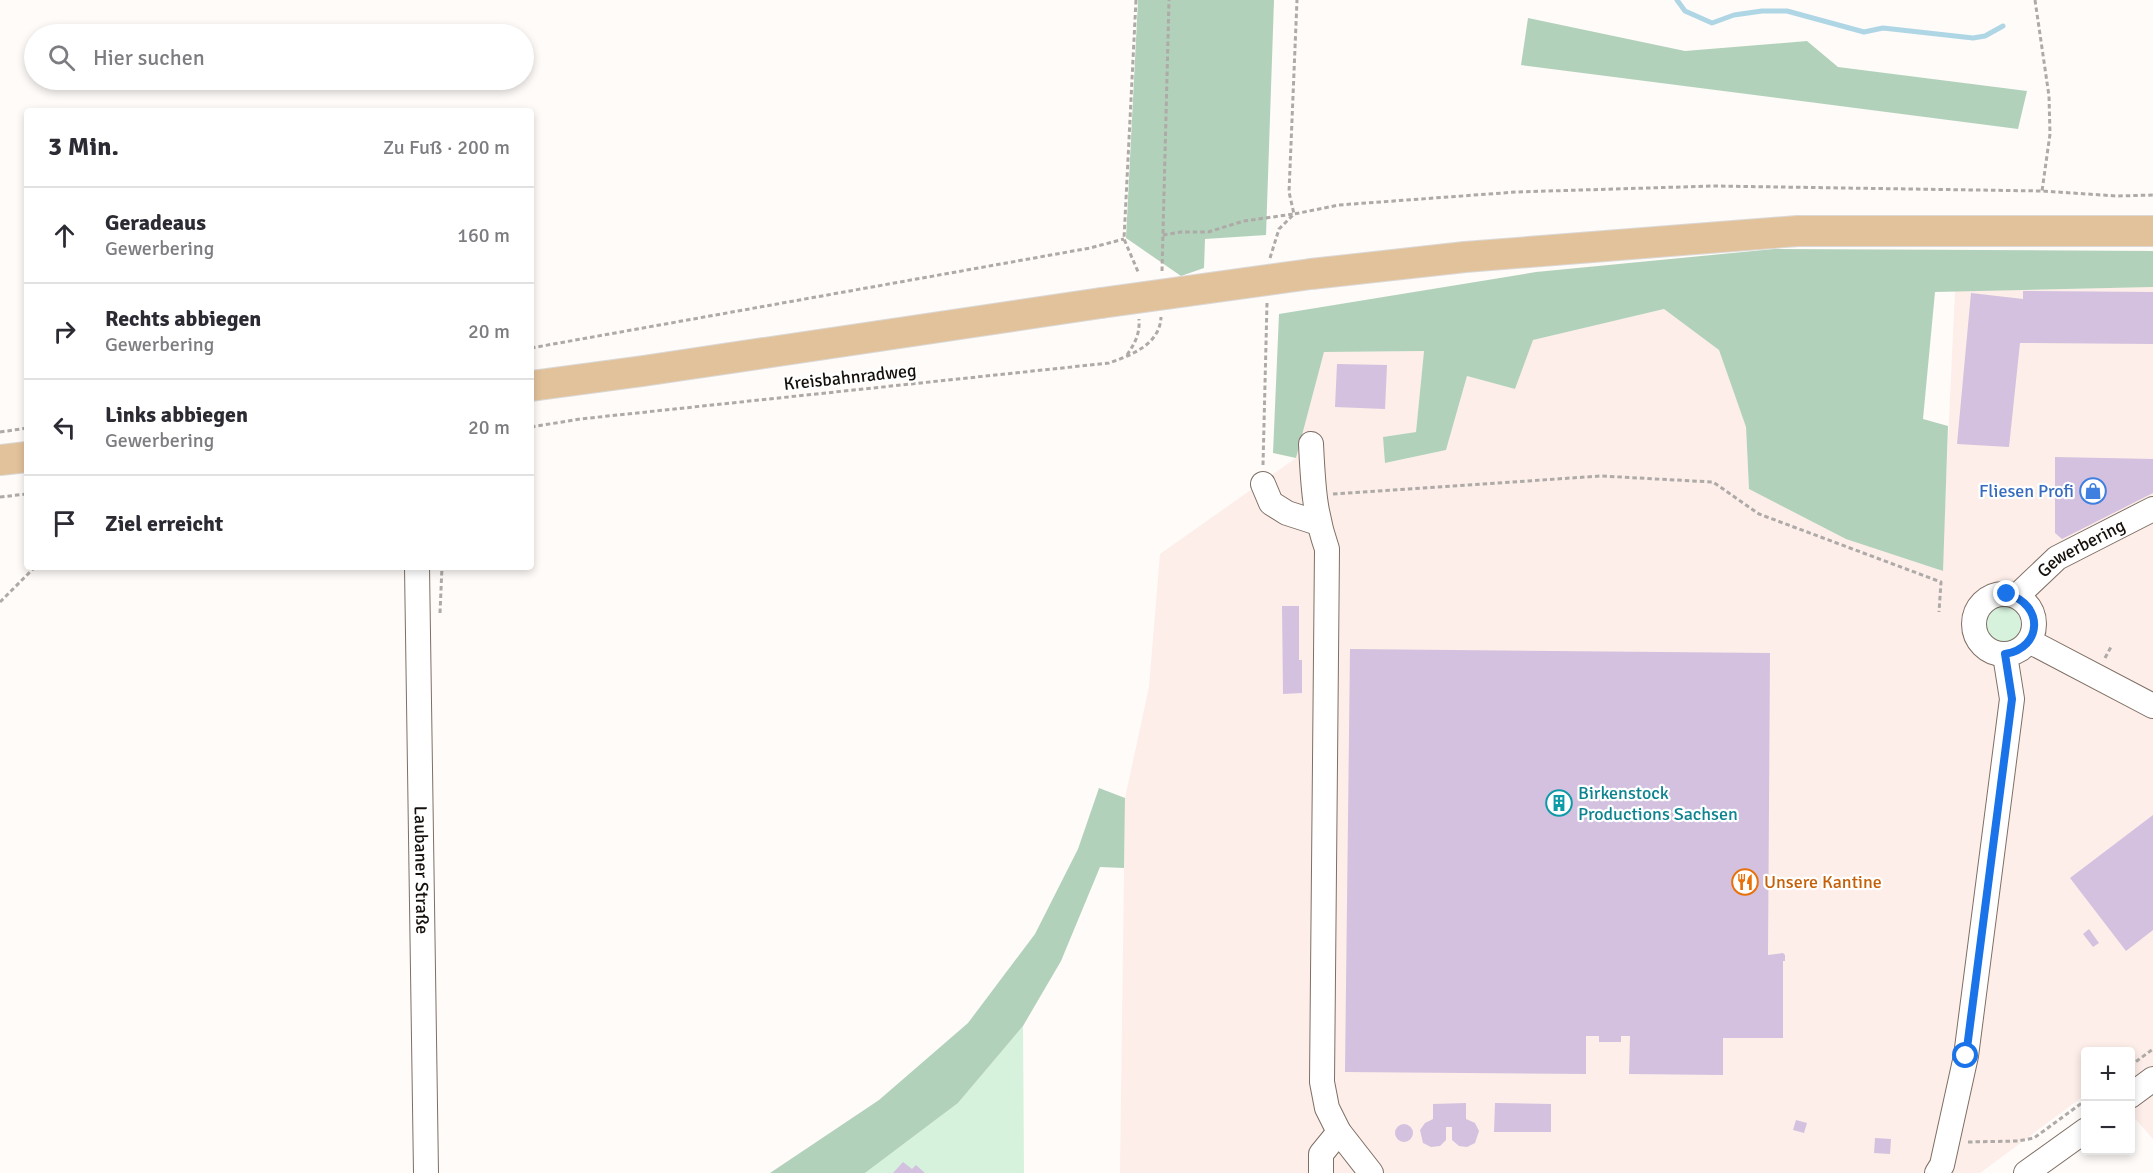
<!DOCTYPE html>
<html lang="de">
<meta charset="utf-8">
<style>
:root{--surface:#fff;--page:#f2f2f3;--text:#2b2b33;--muted:#7c7c81;--line:#e1e1e2}
body{margin:0;font-family:Signika,sans-serif;background:var(--page);color:var(--text)}
.controls{position:absolute;right:18px;bottom:18px;display:grid;overflow:hidden;border-radius:6px;box-shadow:0 3px 9px #0003}
.controls button{width:54px;height:54px;display:grid;place-items:center;padding:0;border:0;border-bottom:2px solid var(--line);background:var(--surface);color:var(--text);font:30px sans-serif}
.stop{position:absolute;width:18px;height:18px;margin:-14px;border:4px solid #1a73e8;border-radius:50%;background:#fff}
.stop.end{background:#1a73e8;border-color:#fff;box-shadow:0 2px 6px #0008}
.list{margin:0;padding:0;list-style:none}
h2{display:flex;justify-content:space-between;align-items:center;height:78px;margin:0;padding:0 24px;font-size:26px}
h2 small{font-size:20px;font-weight:400;color:var(--muted)}
.list li{display:grid;grid-template-columns:39px 1fr auto;gap:18px;align-items:center;box-sizing:border-box;height:96px;padding:0 24px;border-top:2px solid var(--line)}
.list b{display:block;font-size:22px;white-space:nowrap}
.list p{margin:0;font-size:20px;white-space:nowrap;color:var(--muted)}
.list em{font-size:20px;font-style:normal;color:var(--muted)}
.icon{flex:none;width:33px;height:33px;fill:none;stroke:currentColor;stroke-width:2;stroke-linecap:round;stroke-linejoin:round}
.map{position:relative;flex:none;width:2153px;height:1173px;overflow:hidden}
.search{position:absolute;background:var(--surface);box-shadow:0 3px 9px #0003;left:24px;top:24px;width:510px;height:66px;display:flex;align-items:center;gap:15px;box-sizing:border-box;padding:0 21px;border-radius:33px;color:var(--muted);font-size:22px}
.panel{position:absolute;background:var(--surface);box-shadow:0 3px 9px #0003;left:24px;top:108px;width:510px;height:462px;border-radius:6px}
.map>svg:first-child{display:block}
.commercial{fill:#fdeee9}
.green{fill:#d6f2dd}
.forest{fill:#b2d1bb}
.lines{fill:none;stroke-linecap:round;stroke-linejoin:round}
.stream{stroke:#afd6e5;stroke-width:5}
.building{fill:#d3c1df}
.minor-casing{stroke:#7e6f65;stroke-width:26}
.major-casing{stroke:#dad9d8;stroke-width:32}
.path{stroke:#aeaaa7;stroke-width:3;stroke-dasharray:4.5 3;stroke-linecap:butt}
.minor{stroke:#fff;stroke-width:24}
.major{stroke:#e2c29b;stroke-width:30}
.major-bridge-casing{stroke:#dad9d8;stroke-width:32;stroke-linecap:butt}
.major-bridge{stroke:#e2c29b;stroke-width:30}
.route{stroke:#1a73e8;stroke-width:8}
.labels{text-anchor:middle;stroke-width:4.5;stroke-linejoin:round;paint-order:stroke}
.street-label{font-size:18px;fill:#15100c;stroke:#fff}
.shop-label{font-size:18px;fill:#366cbe;stroke:#fff;text-anchor:end}
.culture-label{font-size:18px;fill:#0d838f;stroke:#fff;text-anchor:start}
.food-label{font-size:18px;fill:#c56008;stroke:#fff;text-anchor:start}
</style>
<div class="map">
<svg width="2153" height="1173" viewBox="0 0 2153 1173">
<rect width="100%" height="100%" fill="#fefbf8"/>
<path class="commercial" d="M2153,287V1139L2131,1114L2130,1052H2086L2085,1095L1980,1173H1120L1125,798L1149,687L1160,554L1296,458L1324,352L1424,351L1416,432L1383,437L1386,463L1446,450L1467,376L1515,389L1532,340L1664,309L1719,349L1746,427L1749,489L1942,571L1955,291Z"/>
<path class="green" d="M1983 624a19 19 0 1 1 38 0a19 19 0 1 1-38 0Z
M1023,1026L1024,1173H865L958,1103Z"/>
<path class="forest" d="M1138,0H1274L1266,235L1205,239L1204,268L1181,276L1126,238Z
M1528,18L1685,51L1807,41L1838,67L2027,91L2018,129L1521,65Z
M1774,249L2153,251V287L1935,292L1923,419L1948,426L1943,571L1846,539L1749,489L1746,427L1719,350L1664,309L1533,340L1515,389L1467,376L1446,450L1385,463L1383,437L1416,432L1424,351L1324,352L1296,458L1273,453L1279,314L1536,272Z
M1099,788L1125,798L1124,868L1100,867L1061,961L1023,1026L958,1103L865,1173H770L879,1100L968,1023L1035,934L1078,849Z"/>
<g class="lines">
<path class="stream" d="M1677,0L1685,11L1712,23L1734,15L1762,11H1787L1864,32L1883,28L1973,38L1985,36L2003,26"/>
</g>
<path class="building" d="M2023,291L2153,292V344L2020,343L2009,447L1957,444L1971,293L2023,299Z
M1337,364L1387,365L1385,409L1335,407Z
M2055,457L2153,459V493L2062,539L2055,533Z
M1282,606H1299V660H1302V693L1283,694Z
M1350,649L1770,653L1768,955L1783,953L1785,955V961H1783V1038H1723V1075L1629,1074L1630,1036H1621V1042H1599V1036H1586V1074L1345,1072Z
M2153,815V930L2126,951L2070,878Z
M2089,929L2099,943L2093,947L2083,934Z
M1466,1103V1119L1475,1123L1479,1131L1475,1143L1467,1147L1459,1146L1452,1140V1127H1446V1140L1440,1146L1431,1147L1423,1143L1420,1130L1425,1123L1433,1119V1104Z
M1495,1103L1551,1104V1132H1494Z
M1796,1120L1807,1123L1804,1133L1793,1130Z
M1395 1133a9 9 0 1 1 18 0a9 9 0 1 1-18 0Z
M1875,1138L1891,1139L1890,1154L1874,1153Z
M903,1162L912,1169L916,1165L925,1173H893Z"/>
<g class="lines">
<g class="minor-casing">
<g id="minor">
<path d="M1311,444C1313,483 1314,512 1327,549L1322,1082L1327,1108L1339,1132L1371,1173"/>
<path d="M1263,484L1271,503L1287,513L1318,523"/>
<path id="s1" d="M417,567L426,1173"/>
<circle cx="2004" cy="624" r="30"/>
<path id="s2" d="M2017,596L2057,558L2153,509"/>
<path d="M2029,641L2153,706"/>
<path d="M2130,1096L2153,1079"/>
<path d="M1321,1173V1154L1339,1132"/>
<path d="M1937,1173L1942,1165L1966,1056L2012,699L2005,655"/>
<path d="M2026,1173L2086,1130"/>
</g>
</g>
<g class="major-casing">
<path id="major" d="M1311,274L1465,257L1798,231H2153
M531,386L643,371L1101,303
M0,460L27,457"/>
</g>
<path class="path" d="M1136,0L1124,239L1139,274
M2035,0L2049,96L2050,134L2042,191
M1163,235L1181,232H1208L1244,221L1294,214L1289,192L1297,0
M1270,258L1279,229L1294,214L1339,205L1516,192L1713,186L2042,191L2117,196L2153,195
M1162,271L1169,0
M531,348L1090,248L1124,239
M1127,355C1135,343 1140,334 1139,319
M531,427L580,419L1109,363C1132,355 1160,344 1161,317
M0,432L27,428
M1263,465L1267,303
M1333,494L1601,476L1713,482L1759,514L1941,582L1939,612
M0,497L27,494
M0,602L35,567
M440,613L442,567
M2105,658L2112,645
M2130,1066L2153,1049
M1968,1142L2018,1141L2034,1138L2086,1100"/>
<use href="#minor" class="minor"/>
<use href="#major" class="major"/>
<g class="major-bridge-casing">
<path id="major-bridge" d="M1101,303L1311,274"/>
</g>
<use href="#major-bridge" class="major-bridge"/>
</g>
<g class="lines">
<path class="route" d="M1966,1056L2012,699L2005,654C2043,648 2044,604 2007,594"/>
</g>
<defs>
<g id="shop-ring" transform="scale(1.35)"><circle r="9.5" fill="#fff" stroke="#3f7fe0" stroke-width="1.5"/><path d="M-5-2.5h2.3a2.7 3.5 0 0 1 5.4 0H5L5.5 6h-11ZM-1.5-2.5h3a1.5 2.3 0 0 0-3 0Z" fill="#3f7fe0"/></g>
<g id="building-ring" transform="scale(1.35)"><circle r="9.5" fill="#fff" stroke="#0f9aa8" stroke-width="1.5"/><path d="M-4-6H4V6H1V3H-1V6H-4ZM-2.5-4.3h1.7v1.8h-1.7ZM.8-4.3h1.7v1.8H.8ZM-2.5-1h1.7V.8h-1.7ZM.8-1h1.7V.8H.8Z" fill="#0f9aa8"/></g>
<g id="restaurant-ring" transform="scale(1.35)"><circle r="9.5" fill="#fff" stroke="#e8710a" stroke-width="1.5"/><path d="M-5-6h1v4h1v-4h1v4h1v-4h1v5L-1.5 .5V6h-2V.5L-5-1ZM5-6V6H3V1.5H1.5Q1.5-4 5-6Z" fill="#e8710a"/></g>
</defs>
<g fill-rule="evenodd">
<use href="#shop-ring" x="2093" y="491"/>
<use href="#building-ring" x="1559" y="803"/>
<use href="#restaurant-ring" x="1745" y="882"/>
</g>
<g class="labels">
<g class="street-label">
<text transform="translate(850 377) rotate(-6)" y="6">Kreisbahnradweg</text>
<text dy="6" stroke="none"><textPath href="#s2" startOffset="81">Gewerbering</textPath></text>
<text dy="6" stroke="none"><textPath href="#s1" startOffset="303">Laubaner Straße</textPath></text>
</g>
<g class="shop-label">
<text x="2074" y="497">Fliesen Profi</text>
</g>
<g class="culture-label">
<text x="1578" y="799">Birkenstock<tspan x="1578" dy="21">Productions Sachsen</tspan></text>
</g>
<g class="food-label">
<text x="1764" y="888">Unsere Kantine</text>
</g>
</g>
</svg>
<div class="controls">
<button>+</button>
<button>−</button>
</div>
<div class="stop" style="left:1966px;top:1056px"></div>
<div class="stop end" style="left:2007px;top:594px"></div>
<div class="search"><svg class="icon" aria-label="search" viewBox="0 0 24 24"><circle cx="10" cy="10" r="6"/><path d="M15 15l6 6"/></svg>Hier suchen</div>
<section class="panel">
<h2>3 Min.<small>Zu Fuß · 200 m</small></h2>
<ul class="list">
<li><svg class="icon" aria-label="ahead" viewBox="0 0 24 24"><path d="M12 20V5M6 11l6-6 6 6"/></svg><div><b>Geradeaus</b><p>Gewerbering</p></div><em>160 m</em></li>
<li><svg class="icon" aria-label="right" viewBox="0 0 24 24"><path d="M7 20v-9h11M14 6l5 5-5 5"/></svg><div><b>Rechts abbiegen</b><p>Gewerbering</p></div><em>20 m</em></li>
<li><svg class="icon" aria-label="left" viewBox="0 0 24 24"><path d="M17 20v-9H6M10 6l-5 5 5 5"/></svg><div><b>Links abbiegen</b><p>Gewerbering</p></div><em>20 m</em></li>
<li><svg class="icon" aria-label="arrive" viewBox="0 0 24 24"><path d="M6 21V4h12l-3 4 3 4H6"/></svg><div><b>Ziel erreicht</b></div></li>
</ul>
</section>
</div>
